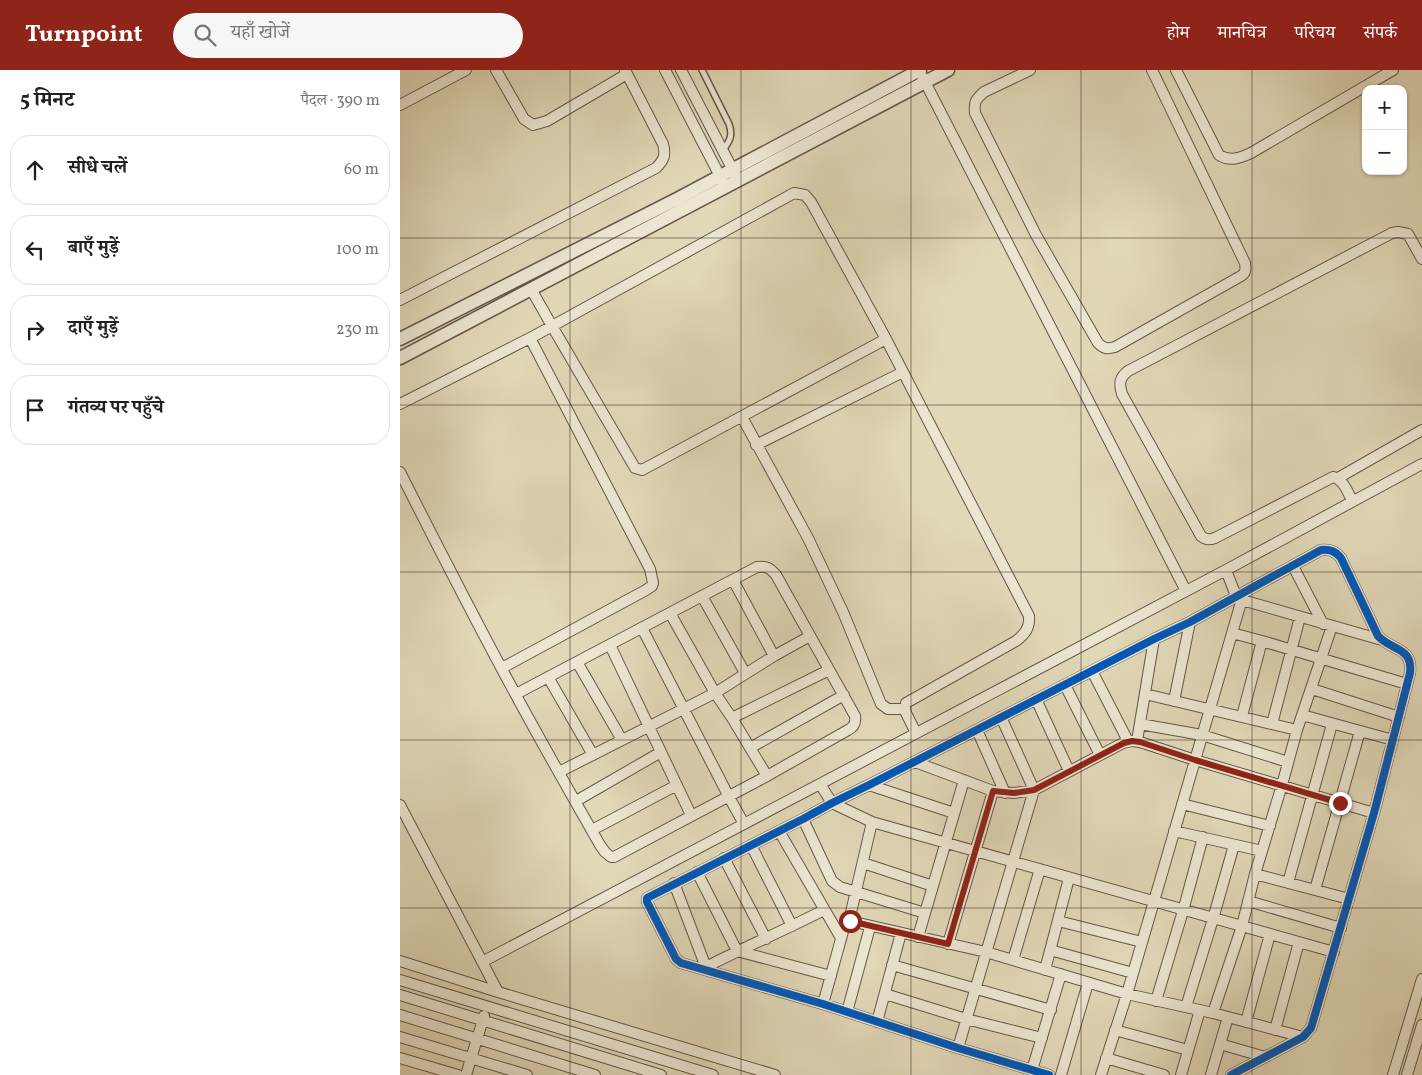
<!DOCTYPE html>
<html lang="hi">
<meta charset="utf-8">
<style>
:root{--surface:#fff;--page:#f6f6f6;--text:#202124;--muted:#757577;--line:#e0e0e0;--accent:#8f2418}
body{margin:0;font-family:Vollkorn,"Noto Serif Devanagari",serif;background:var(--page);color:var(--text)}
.controls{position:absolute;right:15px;top:15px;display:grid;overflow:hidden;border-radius:10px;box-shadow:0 1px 4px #0004}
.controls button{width:45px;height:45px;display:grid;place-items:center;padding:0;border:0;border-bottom:1px solid var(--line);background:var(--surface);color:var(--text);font:25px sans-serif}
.stop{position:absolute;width:15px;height:15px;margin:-11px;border:4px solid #8f2418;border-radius:50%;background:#fff}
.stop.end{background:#8f2418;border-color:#fff;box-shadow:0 1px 5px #0008}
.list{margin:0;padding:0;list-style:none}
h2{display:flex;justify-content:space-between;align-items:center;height:65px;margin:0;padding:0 20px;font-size:21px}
h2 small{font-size:16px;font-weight:400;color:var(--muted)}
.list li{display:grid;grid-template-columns:32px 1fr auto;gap:15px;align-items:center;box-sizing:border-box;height:70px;margin:0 10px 10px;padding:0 10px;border:1px solid var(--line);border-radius:20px}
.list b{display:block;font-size:19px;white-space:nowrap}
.list em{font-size:16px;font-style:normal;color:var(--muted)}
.icon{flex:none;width:28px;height:28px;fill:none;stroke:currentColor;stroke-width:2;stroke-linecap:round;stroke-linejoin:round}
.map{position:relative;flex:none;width:1022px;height:1005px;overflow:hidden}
header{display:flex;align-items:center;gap:30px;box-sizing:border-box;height:70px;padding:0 25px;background:var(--accent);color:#fff}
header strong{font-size:24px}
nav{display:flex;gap:28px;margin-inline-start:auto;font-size:18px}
.search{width:350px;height:45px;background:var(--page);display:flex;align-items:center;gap:12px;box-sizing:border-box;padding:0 18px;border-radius:28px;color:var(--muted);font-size:19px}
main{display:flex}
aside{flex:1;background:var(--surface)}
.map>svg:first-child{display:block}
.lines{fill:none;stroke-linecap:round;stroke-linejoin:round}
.service-casing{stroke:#64564a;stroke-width:8}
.minor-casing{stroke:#64564a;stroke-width:12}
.tertiary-casing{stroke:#64564a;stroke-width:15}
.service{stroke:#ece6d1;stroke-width:5}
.minor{stroke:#ece6d1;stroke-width:10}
.tertiary{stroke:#ece6d1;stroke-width:12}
.cycleway-casing{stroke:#ece6d1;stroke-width:11}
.cycleway{stroke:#0057b8;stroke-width:8}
.route{stroke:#8f2418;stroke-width:6}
.grid{fill:none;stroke:#3a2b26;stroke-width:1;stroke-opacity:0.55}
</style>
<header>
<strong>Turnpoint</strong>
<div class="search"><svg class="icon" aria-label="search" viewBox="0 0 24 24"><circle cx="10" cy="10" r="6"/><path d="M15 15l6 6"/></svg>यहाँ खोजें</div>
<nav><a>होम</a><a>मानचित्र</a><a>परिचय</a><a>संपर्क</a></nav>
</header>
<main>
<aside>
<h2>5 मिनट<small>पैदल · 390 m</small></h2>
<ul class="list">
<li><svg class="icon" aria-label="ahead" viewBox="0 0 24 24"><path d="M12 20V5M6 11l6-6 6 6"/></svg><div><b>सीधे चलें</b></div><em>60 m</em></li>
<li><svg class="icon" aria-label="left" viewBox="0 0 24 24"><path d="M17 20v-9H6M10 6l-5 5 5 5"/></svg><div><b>बाएँ मुड़ें</b></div><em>100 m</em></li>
<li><svg class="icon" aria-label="right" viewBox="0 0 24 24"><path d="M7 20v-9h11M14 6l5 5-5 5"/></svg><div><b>दाएँ मुड़ें</b></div><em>230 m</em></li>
<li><svg class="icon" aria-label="arrive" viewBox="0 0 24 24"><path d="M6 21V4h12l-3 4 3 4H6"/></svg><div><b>गंतव्य पर पहुँचे</b></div></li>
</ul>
</aside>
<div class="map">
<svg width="1022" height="1005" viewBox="0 0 1022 1005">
<rect width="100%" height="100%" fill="#e1d8b8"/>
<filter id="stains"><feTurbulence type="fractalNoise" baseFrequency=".004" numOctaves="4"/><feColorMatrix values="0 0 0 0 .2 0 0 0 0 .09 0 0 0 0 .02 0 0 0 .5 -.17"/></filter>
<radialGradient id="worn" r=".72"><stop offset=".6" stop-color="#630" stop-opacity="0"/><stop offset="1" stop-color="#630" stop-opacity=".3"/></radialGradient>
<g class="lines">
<g class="service-casing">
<path id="service" d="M302,0L329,54C333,65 330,71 323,80"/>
</g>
<g class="minor-casing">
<path id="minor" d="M96,0L124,49L133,55L147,51L227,4
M265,0L323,112
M281,0L336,106
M630,0L584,22C575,30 574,32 575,43L636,165L698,273C704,279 707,279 715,277L841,206C846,203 846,199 845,193L752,0
M776,0L819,85C830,92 840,88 851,83L993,0
M522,6L786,521
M0,35L66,0
M131,219L152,256L235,398L242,400L486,269
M0,230L256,98C264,90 266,85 263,74L225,0
M0,334L134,266L394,123L405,125L411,132L486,269L629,546C630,558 625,564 616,571L506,633L505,641L516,663
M342,347L408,468L443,542L481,634L488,639H505
M356,375L503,302
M0,402C42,485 84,568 129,649C152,691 176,733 200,775L205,782L211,787H214L367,706L448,660C454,657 456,653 455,646L376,505C370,498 367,496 357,497L116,624
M938,408L1022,360
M952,431C948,422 943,409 933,407L815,468C809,470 806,470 801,466L722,324C719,314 719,308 728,301L992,163L998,162L1008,164L1022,189
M893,496L923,554
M826,500L836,526
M333,510L374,586
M302,526L345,603
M842,530L982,570
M270,543L315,623L332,648L367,706
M242,558L329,727L344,754
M832,563L862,571L1007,614
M210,575L291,745
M177,592L222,670
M102,598L246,520L252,516L253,513L250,499L130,268
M692,601L728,671
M148,607L193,685
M665,615L700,685
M912,619L999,647
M745,624L897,660
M636,629L669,701
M774,631L790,552
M902,645L993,670
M842,646L862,571
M332,648L429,600
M740,654L802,665L888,692
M872,654L900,547
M577,660L605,723
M737,671L754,569
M350,678L444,625
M515,692L593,721L614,723L634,720L723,673L732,671L740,672L795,690L974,743
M159,702L315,623L374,586L410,566
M420,714L432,733L472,752L934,882
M469,715L554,743
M176,731L261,682
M782,734L870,756
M0,735L98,922
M403,749L432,811L440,817L525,843
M192,760L277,715
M379,761L441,868
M774,761L862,781
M351,775L392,856
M324,788L366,869
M463,793L533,816
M297,802L337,881L431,906
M855,804L949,829
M274,813L307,900
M888,813L932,654
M915,820L960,661
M848,831L941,858
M449,851L472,752
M658,851L742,872
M518,867L564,710
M548,874L593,721
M650,880L733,903
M613,890L640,799
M0,891L98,922L375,1005
M82,892L826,500L1022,394
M492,895L651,940
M306,897C345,877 385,860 424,840
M645,900L669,808
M0,910L313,1005
M485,924L566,949L642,968
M0,925L261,1005
M756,931L783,841L803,767
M423,934L444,858L447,852L450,851L586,882L727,924L813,943L903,967
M786,937L813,849L834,775
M447,942L470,857
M813,943L842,856L855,804L882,715L897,660L932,556
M0,945L195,1005
M477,952L501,863
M846,952L870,864
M715,960L788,980
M875,960L899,872
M0,967L127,1005
M820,974L865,987
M558,978L634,720L601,647
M0,988L58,1005
M706,988L764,1005
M632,1000L661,904
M66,1005L84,946
M649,1005L558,978L423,934L281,893L276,889L247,832V828L403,749L432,733L469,715L754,569L790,552L921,480C930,479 935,481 941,488L978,566C992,581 1013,577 1010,603L974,743L911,958L903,967L831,1005
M661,1005L688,913
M701,1005L727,924L844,522
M781,1005L800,940
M811,1005L828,947
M993,1005L1022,909
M1007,1005L1022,955"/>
</g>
<g class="tertiary-casing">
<path id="tertiary" d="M0,269L277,129L520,0
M0,288L548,0"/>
</g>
<use href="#service" class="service"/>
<use href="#minor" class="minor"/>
<use href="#tertiary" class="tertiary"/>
<g class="cycleway-casing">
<path id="cycleway" d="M649,1005L558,978L423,934L281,893L276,889L247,832V828L403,749L432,733L469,715L754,569L790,552L921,480C930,479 935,481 941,488L978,566C992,581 1013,577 1010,603L974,743L911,958L903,967L831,1005"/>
</g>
<use href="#cycleway" class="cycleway"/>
</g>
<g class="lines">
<path class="route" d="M450,851L548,874L593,721L614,723L634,720L724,673L732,671L740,672L795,690L940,733"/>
</g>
<path class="grid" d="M170,0V1005M341,0V1005M511,0V1005M681,0V1005M852,0V1005M0,168H1022M0,335H1022M0,502H1022M0,670H1022M0,838H1022"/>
<rect width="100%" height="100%" filter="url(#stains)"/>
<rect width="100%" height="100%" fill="url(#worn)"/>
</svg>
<div class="controls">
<button>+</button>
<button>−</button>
</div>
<div class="stop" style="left:450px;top:851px"></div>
<div class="stop end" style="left:940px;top:733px"></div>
</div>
</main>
